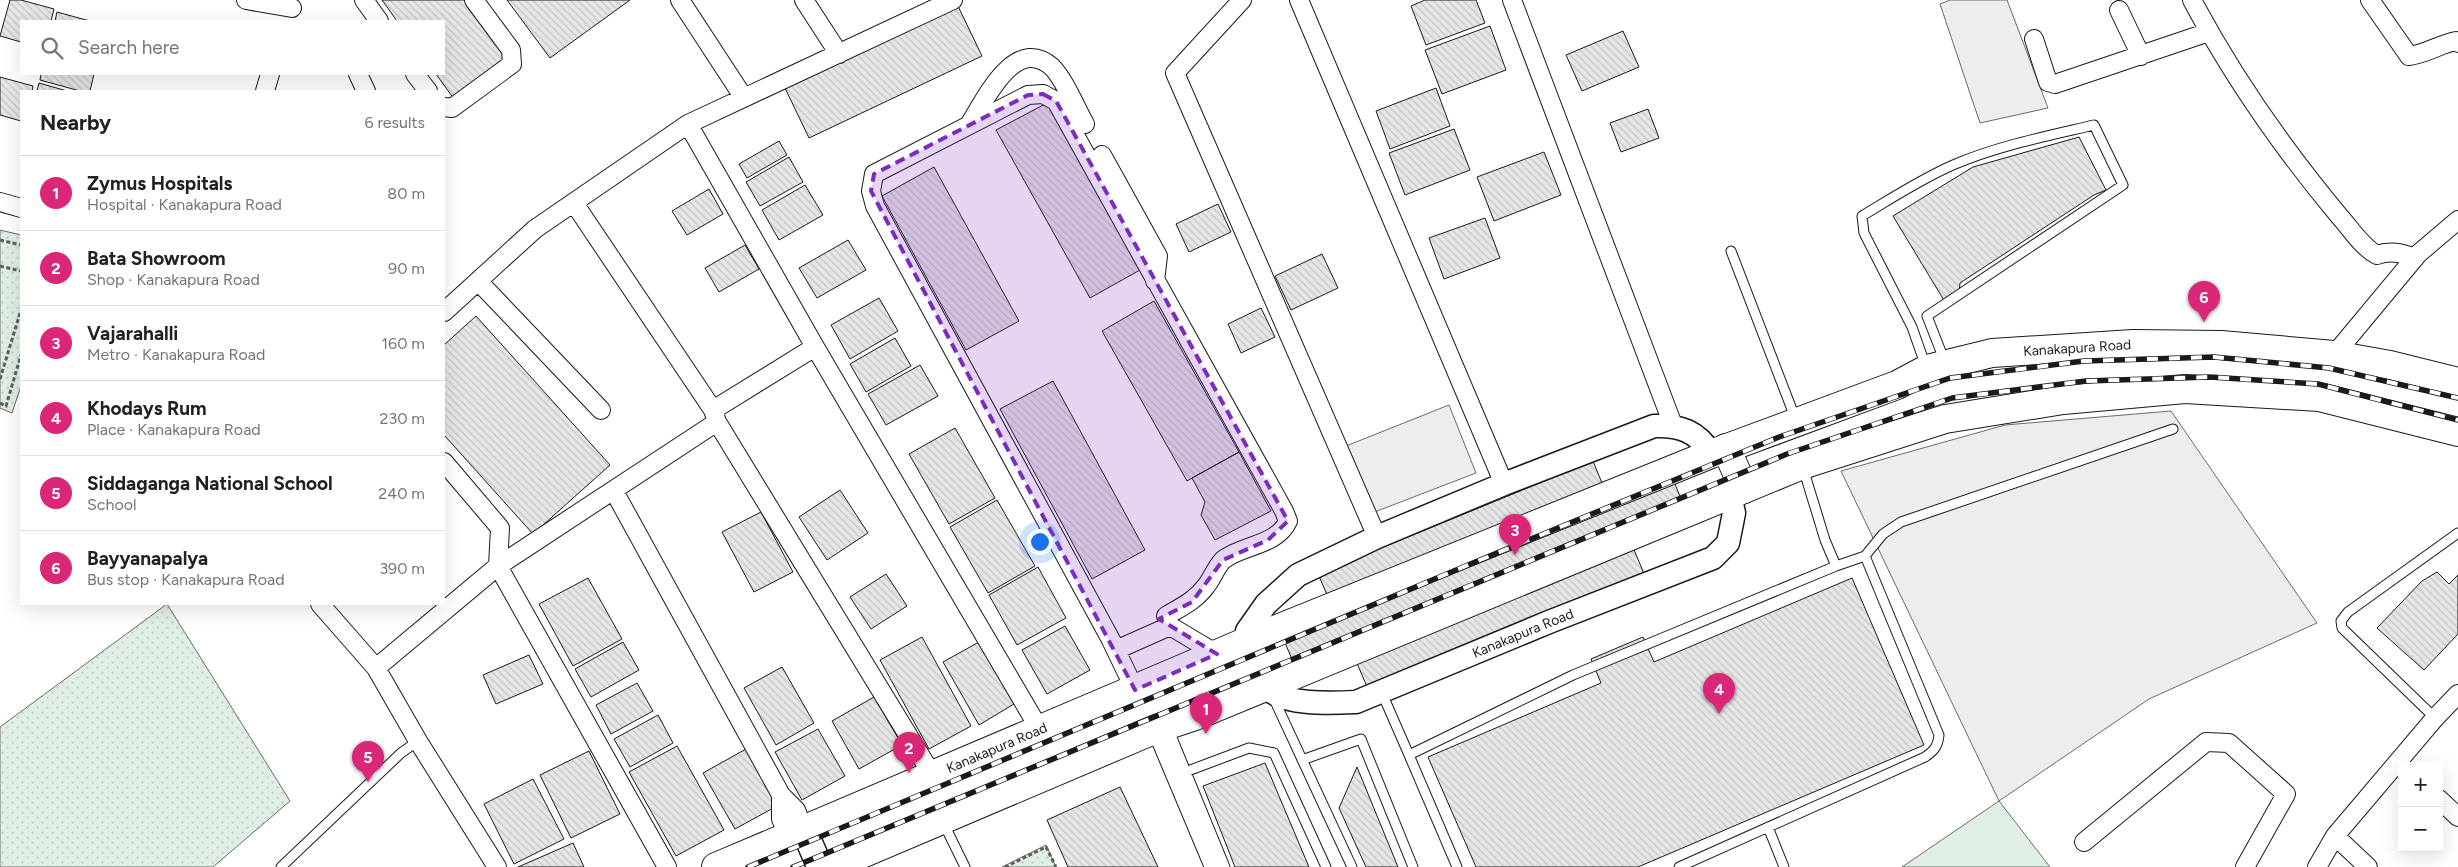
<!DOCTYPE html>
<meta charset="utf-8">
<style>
:root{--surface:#fff;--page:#f2f2f2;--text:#202124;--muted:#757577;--line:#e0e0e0;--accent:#db2777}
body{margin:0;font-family:Figtree,sans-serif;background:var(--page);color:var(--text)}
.controls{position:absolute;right:15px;bottom:15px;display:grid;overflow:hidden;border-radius:0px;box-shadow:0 5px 20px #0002}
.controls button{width:45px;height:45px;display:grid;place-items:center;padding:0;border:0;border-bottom:1px solid var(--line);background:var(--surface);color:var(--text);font:25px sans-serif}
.you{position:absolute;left:1039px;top:541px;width:18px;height:18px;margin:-12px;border:4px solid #fff;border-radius:50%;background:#1a73e8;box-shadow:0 0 0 8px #1a73e833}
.badge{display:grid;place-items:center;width:32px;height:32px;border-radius:50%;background:var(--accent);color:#fff;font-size:16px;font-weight:700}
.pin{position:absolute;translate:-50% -41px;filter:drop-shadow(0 1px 2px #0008)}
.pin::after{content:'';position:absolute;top:26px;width:18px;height:15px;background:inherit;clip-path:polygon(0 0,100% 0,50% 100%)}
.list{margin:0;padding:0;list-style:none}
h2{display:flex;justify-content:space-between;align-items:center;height:65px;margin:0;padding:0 20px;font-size:21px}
h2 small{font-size:16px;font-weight:400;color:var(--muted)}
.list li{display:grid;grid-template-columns:32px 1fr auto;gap:15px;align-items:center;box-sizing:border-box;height:75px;padding:0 20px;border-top:1px solid var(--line)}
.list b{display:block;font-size:19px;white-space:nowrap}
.list p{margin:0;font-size:16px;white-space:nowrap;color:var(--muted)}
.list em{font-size:16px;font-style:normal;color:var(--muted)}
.icon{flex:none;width:28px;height:28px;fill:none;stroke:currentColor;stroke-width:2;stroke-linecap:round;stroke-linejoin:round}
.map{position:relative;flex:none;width:2458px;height:867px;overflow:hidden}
.search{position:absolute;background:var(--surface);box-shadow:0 5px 20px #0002;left:20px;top:20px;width:425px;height:55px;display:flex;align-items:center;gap:12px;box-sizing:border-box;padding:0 18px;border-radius:0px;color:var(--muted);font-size:19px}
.panel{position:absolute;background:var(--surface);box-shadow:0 5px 20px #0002;left:20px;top:90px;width:425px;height:515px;border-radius:0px}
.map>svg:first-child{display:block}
.green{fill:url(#green-dots);stroke:#6a6a6a}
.pitch{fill:#e0efe3;stroke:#6a6a6a}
.parking{fill:#ededed;stroke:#6a6a6a}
.building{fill:url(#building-back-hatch);stroke:#1a1a1a}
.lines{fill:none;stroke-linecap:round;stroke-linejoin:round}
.service-casing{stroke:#1a1a1a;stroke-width:11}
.minor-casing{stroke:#1a1a1a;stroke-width:20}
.tertiary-casing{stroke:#1a1a1a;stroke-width:25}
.secondary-casing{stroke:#1a1a1a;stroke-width:28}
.trunk-casing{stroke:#1a1a1a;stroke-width:30}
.path{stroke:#5f5f5f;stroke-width:3;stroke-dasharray:4 2.5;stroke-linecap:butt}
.service{stroke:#fff;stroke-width:9}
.minor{stroke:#fff;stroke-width:18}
.tertiary{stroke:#fff;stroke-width:22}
.secondary{stroke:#fff;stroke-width:25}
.trunk{stroke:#fff;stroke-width:28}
.rail-casing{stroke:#1a1a1a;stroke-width:5.5}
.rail{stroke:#fff;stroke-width:4;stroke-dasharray:11;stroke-linecap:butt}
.marked{fill:#7b2cbf;fill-opacity:0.2;stroke:#7b2cbf;stroke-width:4;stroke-dasharray:10 6;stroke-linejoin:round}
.labels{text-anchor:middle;stroke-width:4;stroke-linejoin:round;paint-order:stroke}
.street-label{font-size:14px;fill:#1a1a1a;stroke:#fff}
</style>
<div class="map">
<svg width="2458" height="867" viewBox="0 0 2458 867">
<defs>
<pattern id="green-dots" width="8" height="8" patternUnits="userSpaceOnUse" patternTransform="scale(1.25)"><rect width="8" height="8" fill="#e0efe3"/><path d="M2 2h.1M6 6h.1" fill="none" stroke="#c0ccc2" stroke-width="1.8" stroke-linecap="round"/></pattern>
<pattern id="building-back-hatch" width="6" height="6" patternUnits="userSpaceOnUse" patternTransform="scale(1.25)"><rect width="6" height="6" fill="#e6e6e6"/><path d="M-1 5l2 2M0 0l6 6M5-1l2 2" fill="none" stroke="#c5c5c5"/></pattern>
</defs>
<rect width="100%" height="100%" fill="#fff"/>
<path class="green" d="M0,230L21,235V386L12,413L0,408Z
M167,604L290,801L213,867H0V727Z
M1046,845L1056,867H1002Z"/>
<path class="pitch" d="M1999,801L2050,867H1902Z"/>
<path class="parking" d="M1950,0H2007L2048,108L1980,123L1940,4Z
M1449,405L1476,473L1372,513L1346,446Z
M2171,411L2317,623L2149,699L1999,801L1841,471L2005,425Z"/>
<path class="building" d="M10,0H21L54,9L51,21H21V42L0,36Z
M382,0H466L509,59L454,99L436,74H444V21H397Z
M507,0H630L550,58Z
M1425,0H1476L1485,23L1426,45L1411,6Z
M957,4L982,56L809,138L784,86Z
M57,12L90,21H55Z
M1490,26L1506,70L1442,94L1425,50Z
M1623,31L1639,67L1582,91L1566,55Z
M41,74H94L90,91H80L40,80Z
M0,77L33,86L32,91H21V121L0,115Z
M39,83L67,91H37Z
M1436,88L1450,126L1390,149L1376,111Z
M1047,103L1140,270L1090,298L996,130Z
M1648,109L1659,138L1621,152L1610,123Z
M1454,129L1470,170L1405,195L1389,153Z
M2079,137L2106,190L2094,195L1960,283L1959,294L1945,302L1893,216L1973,167Z
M779,141L787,155L747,178L739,164Z
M1544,152L1561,195L1494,221L1477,177Z
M789,157L803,182L760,206L746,182Z
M934,167L1019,321L966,350L882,196Z
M805,185L823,215L779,240L762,210Z
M709,189L723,214L687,235L672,211Z
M1218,204L1231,232L1189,252L1176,224Z
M1485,218L1500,258L1444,279L1429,238Z
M848,240L866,270L817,298L799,268Z
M745,245L759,269L719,292L705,268Z
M1322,254L1338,288L1291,310L1275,276Z
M879,298L898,331L850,359L831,325Z
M1154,301L1239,452L1187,481L1102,331Z
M1261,308L1275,337L1241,353L1228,324Z
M476,316L610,465L533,534L444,435V345Z
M895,338L911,366L866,392L850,364Z
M920,365L938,396L886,425L868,394Z
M1053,381L1145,550L1092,579L1000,409Z
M955,428L995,498L949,524L909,454Z
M1239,452L1271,511L1215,540L1201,515L1205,502L1192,478Z
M1593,461L1604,488L1666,462L1690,521L1632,545L1645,576L1368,689L1356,661L1302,683L1275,619L1328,597L1318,574Z
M840,490L868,533L827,560L799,517Z
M997,500L1035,566L988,593L950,527Z
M761,512L793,572L754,592L722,532Z
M1038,567L1066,618L1017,645L989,595Z
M2437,572L2449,584L2458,575V634L2424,670L2377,628L2422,581Z
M886,574L907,606L871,629L850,597Z
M588,578L622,639L573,666L539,604Z
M1852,578L1924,745L1638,867H1476L1428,757L1601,683L1591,659L1643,637L1654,662Z
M1065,626L1090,670L1047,694L1022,650Z
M922,637L971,726L929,749L880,660Z
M623,642L639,670L591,697L575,669Z
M979,642L1014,704L979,725L943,662Z
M529,655L543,684L496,704L483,675Z
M782,667L814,723L776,745L744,688Z
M637,683L653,711L611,734L596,705Z
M874,697L902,745L859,769L832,721Z
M658,715L673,743L630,767L614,739Z
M818,729L845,776L802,800L775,752Z
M677,746L724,830L676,856L629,772Z
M746,749L777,806L735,829L703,773Z
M589,751L620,814L571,838L540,775Z
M1265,763L1309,867H1235L1203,786Z
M1357,767L1398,867H1366L1339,808Z
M533,779L564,839L514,864L484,804Z
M1120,787L1158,867H1068L1047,820Z
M573,843L584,867H518Z"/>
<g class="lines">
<g class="service-casing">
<path id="service" d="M1731,251L1796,420
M1926,367L1912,327L1864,233L1862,216C1892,198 1921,179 1953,165C1997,146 2047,136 2094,125L2123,185L1927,316L1945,362
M1865,556L1883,534L1901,522L2173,429
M1381,691L1409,755
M1273,697L1352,867
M2435,718L2342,628L2341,621L2348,612L2458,533
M1168,728L1225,867
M1302,760L1361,739L1413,867
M1185,772L1249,748L1274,753L1326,867
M943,822L965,867
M1768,827L1784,867
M281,867L401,753L418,741
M1457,867L1409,755L1573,675L1836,566
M1679,867L1925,757C1934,751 1938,746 1939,735L1865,556L1836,566L1825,540L1803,468"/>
</g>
<g class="minor-casing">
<path id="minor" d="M246,0L292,8
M364,0L379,21
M680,0L744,98
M804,0L839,54
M953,0L688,124L815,347L1040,730
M1242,0L1175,73L1377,537
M1299,0L1504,484
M1512,0L1673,425
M2192,0C2233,77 2284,150 2340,217C2351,229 2362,247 2377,255C2390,250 2402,253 2415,258
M2370,0L2409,56C2426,54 2440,44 2456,41L2458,43
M2119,10L2141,56
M2034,39L2048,82L2055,84L2209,32
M358,74L366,91
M415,74L428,91
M265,91L270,74
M444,107L452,108L512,64L511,50L474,0
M969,125C985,100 1015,34 1052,67C1064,79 1076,108 1085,124
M1102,155L1158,256L1155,281
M0,202L21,208
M574,203L713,410L717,422
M478,281L601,410
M444,312L535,229L688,124
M2334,355L2418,254L2458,220
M713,410L815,347
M444,462L500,528L498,566
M614,491L781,795L796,810L804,830
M498,566L717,422L933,776
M320,604L376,668L418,741L497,867
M1116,650L1170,626
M376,668L498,566L667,867
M1135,690L1111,640L875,206L871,191L874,174L1028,95L1043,94L1056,101L1284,511L1288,521C1277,546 1241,545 1223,560C1216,567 1212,579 1206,586C1195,601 1181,607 1166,616L1170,626L1217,654
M1156,729L1214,867
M781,795V819L789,837
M2439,799L2458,817
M2335,836L2368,867
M2084,842L2206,742L2229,743L2286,794L2245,867
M2317,867L2335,836L2435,718L2458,694"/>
</g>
<g class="tertiary-casing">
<g id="tertiary">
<path d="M1250,640L1247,631L1266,604L1298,575L1377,537L1504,484L1654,426C1679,425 1698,431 1711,454"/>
<path id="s1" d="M1266,687C1282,706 1333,703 1356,702L1549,622L1713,558L1728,543L1734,513L1730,495"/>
</g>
</g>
<g class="secondary-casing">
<path id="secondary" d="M804,830L820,867"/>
</g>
<g class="trunk-casing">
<g id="trunk">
<path d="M1726,448L1744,489"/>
<path id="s2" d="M716,867L1250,640L1711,454L1897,385L1927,369L1992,353L2133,344L2221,345L2334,355L2390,365L2458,382"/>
<path d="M831,867L1156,729L1195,716L1802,465L1945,419L2063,400L2185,389L2319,397L2458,432"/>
</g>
</g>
<path class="path" d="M0,240L21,245
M0,266L21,271
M0,379L21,310
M0,403L6,406L21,355
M1005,867L1046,847L1056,867"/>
<use href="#service" class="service"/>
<use href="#minor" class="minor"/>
<use href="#tertiary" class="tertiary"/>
<use href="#secondary" class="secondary"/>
<use href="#trunk" class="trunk"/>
<g class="rail-casing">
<path id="rail" d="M748,867L1480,560L1779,437L1950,378L2084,361L2214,357L2329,368L2458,398
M793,867L1787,454L1952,398L2086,381L2210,377L2318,384L2458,420"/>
</g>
<use href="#rail" class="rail"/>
</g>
<path class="marked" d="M1043,94L1056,101L1288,521L1268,540L1223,560L1192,602L1159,619L1217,654L1135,690L871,191L874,174L1028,95Z"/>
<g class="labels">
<g class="street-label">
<text dy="5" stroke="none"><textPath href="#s2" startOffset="1462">Kanakapura Road</textPath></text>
<text dy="5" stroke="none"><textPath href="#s1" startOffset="274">Kanakapura Road</textPath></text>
<text dy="5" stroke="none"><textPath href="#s2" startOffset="305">Kanakapura Road</textPath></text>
</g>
</g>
</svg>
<div class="controls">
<button>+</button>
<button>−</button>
</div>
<div class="you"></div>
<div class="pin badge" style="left:1206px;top:734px">1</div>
<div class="pin badge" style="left:909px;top:773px">2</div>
<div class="pin badge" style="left:1515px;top:555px">3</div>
<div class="pin badge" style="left:1719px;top:714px">4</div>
<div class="pin badge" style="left:368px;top:782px">5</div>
<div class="pin badge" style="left:2204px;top:322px">6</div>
<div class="search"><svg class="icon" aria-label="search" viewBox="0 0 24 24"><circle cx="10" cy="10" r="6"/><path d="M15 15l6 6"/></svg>Search here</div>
<section class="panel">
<h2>Nearby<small>6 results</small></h2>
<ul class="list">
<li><span class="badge">1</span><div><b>Zymus Hospitals</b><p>Hospital · Kanakapura Road</p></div><em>80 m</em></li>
<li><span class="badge">2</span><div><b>Bata Showroom</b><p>Shop · Kanakapura Road</p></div><em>90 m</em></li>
<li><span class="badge">3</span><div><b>Vajarahalli</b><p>Metro · Kanakapura Road</p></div><em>160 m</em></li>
<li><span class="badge">4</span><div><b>Khodays Rum</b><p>Place · Kanakapura Road</p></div><em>230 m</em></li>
<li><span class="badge">5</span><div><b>Siddaganga National School</b><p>School</p></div><em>240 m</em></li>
<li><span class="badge">6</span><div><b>Bayyanapalya</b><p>Bus stop · Kanakapura Road</p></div><em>390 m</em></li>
</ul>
</section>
</div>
